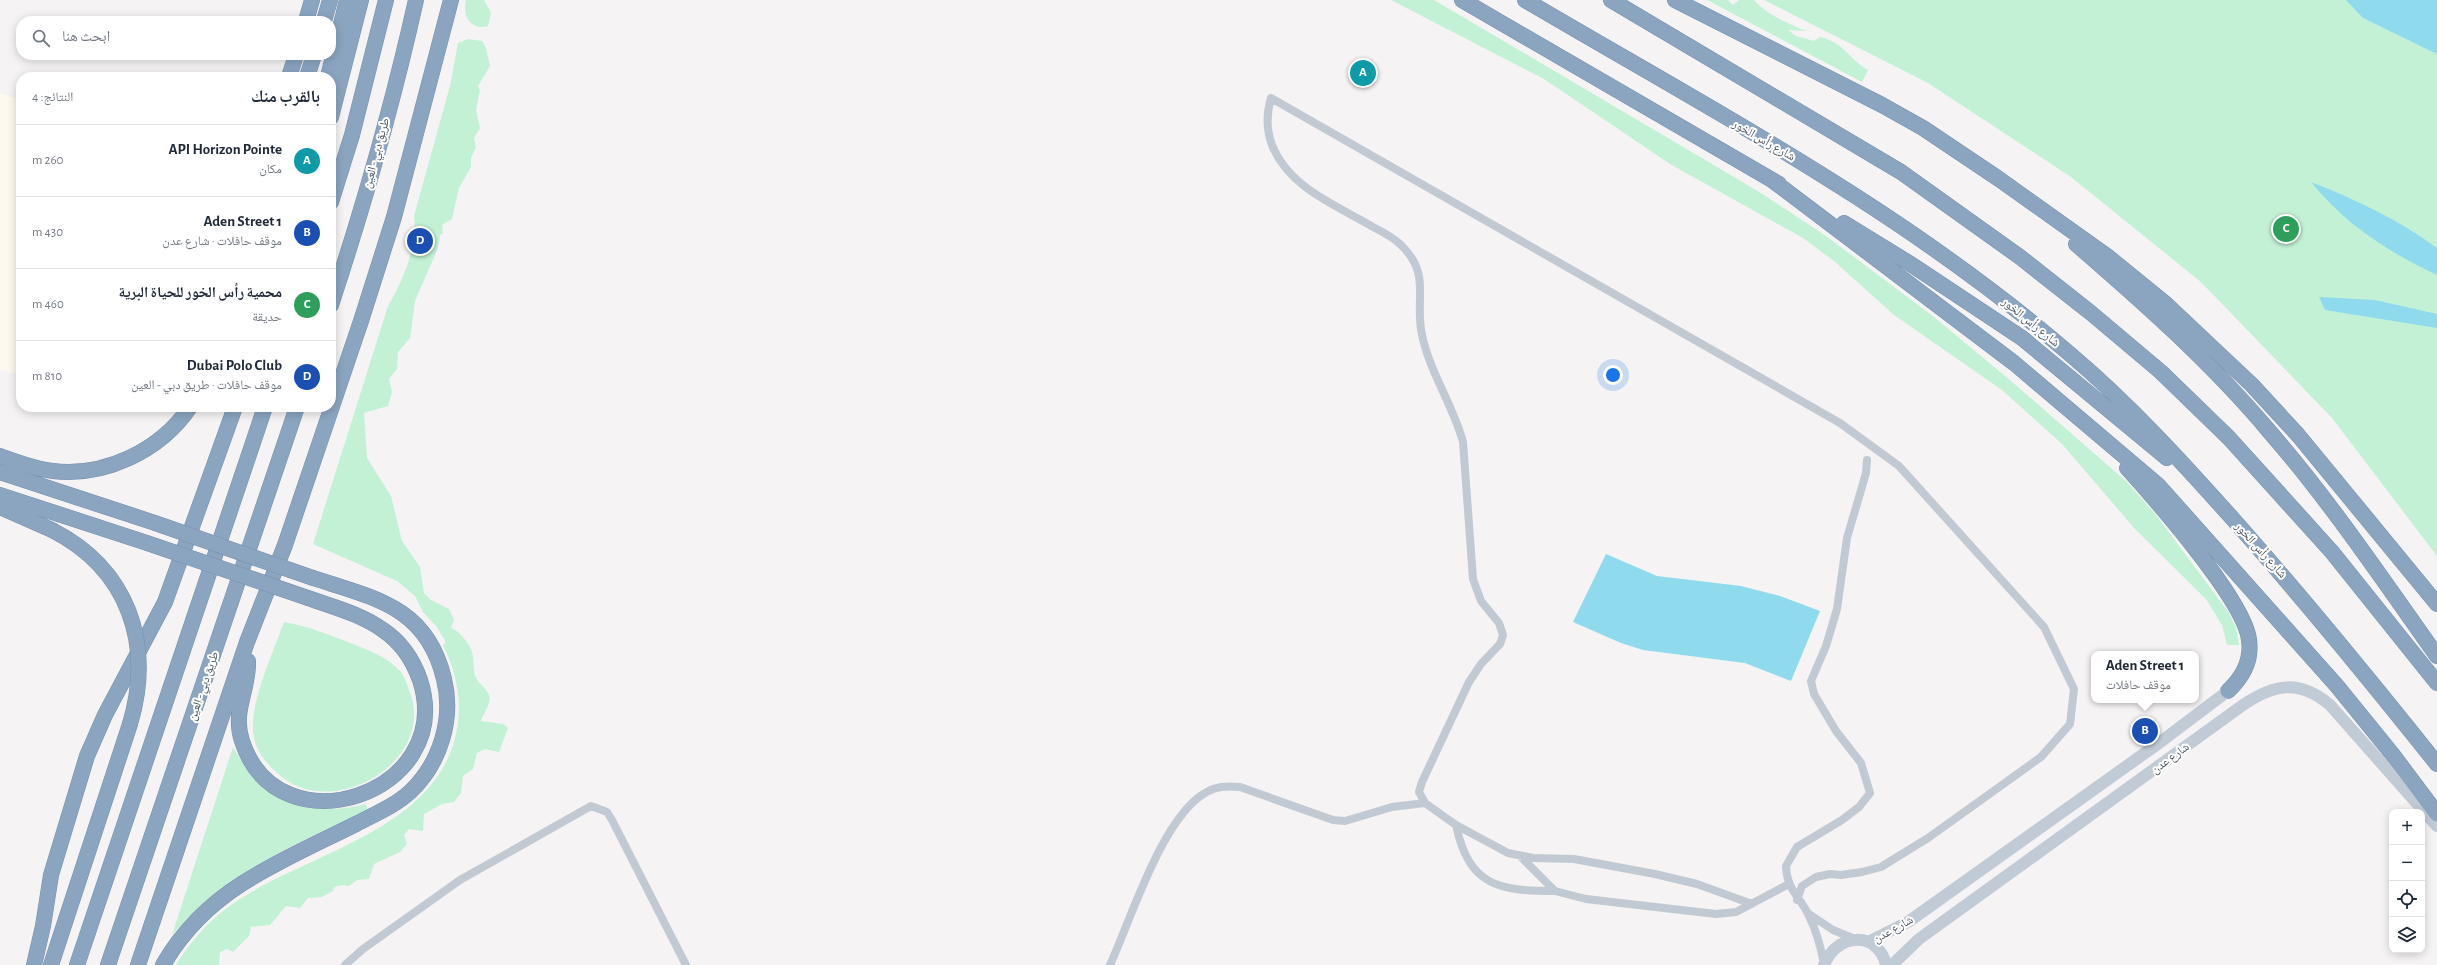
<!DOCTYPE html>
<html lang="ar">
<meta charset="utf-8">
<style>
:root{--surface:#fff;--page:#f6f6f7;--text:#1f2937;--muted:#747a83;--line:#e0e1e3;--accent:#1a73e8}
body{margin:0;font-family:"Alegreya Sans","Noto Naskh Arabic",sans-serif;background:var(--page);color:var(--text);direction:rtl}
.controls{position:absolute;right:12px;bottom:12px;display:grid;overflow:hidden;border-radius:8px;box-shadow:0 2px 10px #0003}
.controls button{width:36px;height:36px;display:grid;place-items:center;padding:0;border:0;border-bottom:1px solid var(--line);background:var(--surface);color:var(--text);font:20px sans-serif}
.you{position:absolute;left:1613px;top:375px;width:14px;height:14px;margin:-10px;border:3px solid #fff;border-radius:50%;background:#1a73e8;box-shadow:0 0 0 6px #1a73e833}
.badge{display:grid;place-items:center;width:26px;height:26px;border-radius:50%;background:var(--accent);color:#fff;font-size:13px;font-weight:700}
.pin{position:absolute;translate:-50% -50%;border:2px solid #fff;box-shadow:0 1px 4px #0006}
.popup{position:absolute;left:2091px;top:651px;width:108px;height:52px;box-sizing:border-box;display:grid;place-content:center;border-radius:8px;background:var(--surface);filter:drop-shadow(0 1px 3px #0005);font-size:13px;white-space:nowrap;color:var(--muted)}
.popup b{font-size:15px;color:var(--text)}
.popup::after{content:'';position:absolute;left:50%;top:100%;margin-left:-8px;border:8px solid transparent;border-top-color:var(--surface)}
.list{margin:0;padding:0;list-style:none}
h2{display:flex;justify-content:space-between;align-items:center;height:52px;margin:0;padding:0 16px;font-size:17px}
h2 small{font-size:13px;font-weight:400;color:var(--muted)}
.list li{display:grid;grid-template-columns:26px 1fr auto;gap:12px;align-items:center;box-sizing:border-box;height:72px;padding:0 16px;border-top:1px solid var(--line)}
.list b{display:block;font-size:15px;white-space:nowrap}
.list p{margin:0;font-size:13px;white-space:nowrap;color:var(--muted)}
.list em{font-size:13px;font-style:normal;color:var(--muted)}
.icon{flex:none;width:22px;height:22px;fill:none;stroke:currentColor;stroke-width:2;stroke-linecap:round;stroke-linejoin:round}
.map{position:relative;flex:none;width:2437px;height:965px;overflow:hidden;direction:ltr}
.search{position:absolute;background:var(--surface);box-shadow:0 2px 10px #0003;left:16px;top:16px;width:320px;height:44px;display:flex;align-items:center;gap:10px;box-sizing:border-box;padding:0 14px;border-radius:16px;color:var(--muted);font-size:15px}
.panel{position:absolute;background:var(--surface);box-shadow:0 2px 10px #0003;left:16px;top:72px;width:320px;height:340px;border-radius:16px;direction:rtl}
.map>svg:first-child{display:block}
.commercial{fill:#fdf9ef}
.green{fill:#c3f1d5}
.water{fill:#90daee}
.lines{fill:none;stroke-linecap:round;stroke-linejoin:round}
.highway-casing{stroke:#7690ad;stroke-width:16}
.street{stroke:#c1cad2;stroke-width:8}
.secondary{stroke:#c1cbd6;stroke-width:12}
.highway{stroke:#8ba5c1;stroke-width:15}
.highway-bridge-casing{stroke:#7690ad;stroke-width:16;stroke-linecap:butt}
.highway-bridge{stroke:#8ba5c1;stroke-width:15}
.labels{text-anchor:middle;stroke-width:4;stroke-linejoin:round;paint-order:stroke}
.street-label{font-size:12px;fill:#4a5661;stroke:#fff}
</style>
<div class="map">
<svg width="2437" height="965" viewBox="0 0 2437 965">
<rect width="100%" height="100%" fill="#f5f3f3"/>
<path class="commercial" d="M0,93L21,100V375L0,370Z"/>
<path class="green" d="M466,0H484L491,13L488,26C470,31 462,15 466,0Z
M1391,0H1434L1761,193L1826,236L1934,317L2011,381L2127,482L2156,515L2229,613L2236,628L2239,645H2227L2222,625L2206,599L2135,529L2062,444L2002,390L1894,315L1834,261L1803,238L1670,164L1544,79Z
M1707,0H1728L1733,5L1739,0H1754C1764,13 1791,25 1806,31L1788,30L1796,36L1814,41L1820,37C1842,41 1850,60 1868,70L1862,82Z
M1764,0H2437V556L2332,418L2201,282L2071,177L1928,83Z
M468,39L482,41L486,48L490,66L478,86L480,90L476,110L480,128L474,138L476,147L471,158V167L459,188L452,219L442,225L443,233L440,235L438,248L415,301L410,338L398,352L397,369L389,379L392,392L388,406L364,413L367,458L391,496L402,541L420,567L424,593L431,600L449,609L454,620L451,628C460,631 472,646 473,656C474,663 473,671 476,678C479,684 487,689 489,695C492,703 483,714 481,721L503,724L508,728L499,752L485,749L477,753L473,769L463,776L461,793L454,802L442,804L424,814L423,831L409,829L404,835L407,844L400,852L374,864L369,879L357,880L349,886L342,885L334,887L333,891L322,897L308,898L300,908L286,906L270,925L251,927L249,936L233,952L227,949L220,952L219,965H176C190,942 208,921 231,905C301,855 427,834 454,742C464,708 458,676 443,645L446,642L436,626L423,612L415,596L397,581L313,544L388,306C403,281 418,245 414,216L450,86L458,43Z
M284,622C307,626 328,634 350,643C368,650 386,656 400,671C404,675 407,684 409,690C439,761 330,825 276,772C261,758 252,745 253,723C254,694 274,650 284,622Z
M233,747C262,800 307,819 366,804L368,811C296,843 224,875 172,935Z"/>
<path class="water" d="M2346,0H2437V54L2363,18Z
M2311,182C2357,200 2397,219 2437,248V275C2388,252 2345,224 2311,182Z
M2319,297L2375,300L2437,314V328L2325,310Z
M1606,554L1657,576L1741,586L1780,596L1820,611L1791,681L1745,663L1643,650L1621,643L1573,622Z"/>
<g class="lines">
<g class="highway-casing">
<path id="highway" d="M1462,0L1779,184
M1525,0C1712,110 1906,212 2071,355C2129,404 2181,461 2232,518C2303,598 2370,680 2437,764
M1611,0L1901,172L2020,257L2091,313L2161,372L2229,438L2332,552L2437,683
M1675,0L1882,105L1923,128L1999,179L2107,256L2166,304L2252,385L2298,435L2437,604
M306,21L312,0
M324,21L330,0
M289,77L296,55
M307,77L314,55
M328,77L347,0
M331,117L361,0
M1772,180L2014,363L2158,485L2337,686L2393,755L2437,814
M331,202L352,135L386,0
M1844,223L1909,263L2022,338L2167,458
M2076,244C2144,303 2211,362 2269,431C2330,501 2383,580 2437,656
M331,305C364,205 393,103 416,0
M0,456C17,462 34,469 53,471C105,477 160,451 190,407
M2127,468C2155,499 2245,601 2249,640C2252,660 2243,677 2228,691
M0,472L155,523
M0,495L147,543
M0,507L52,530
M248,661C249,690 232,711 242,741C278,853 457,794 420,680C413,660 401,642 383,630C361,614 333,607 308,598
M34,965L43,926L51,875L87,756L105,715L165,602L235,407
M51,965L130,724
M77,965L265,407
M108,965L297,407
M138,965L247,642L285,545L361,321L394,217L451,0
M163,965C182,932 210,904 243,883C279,860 318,843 356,824C375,814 395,806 411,791C440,763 454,719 444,679C427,607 375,598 313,578"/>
</g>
<path class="street" d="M1456,825C1469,886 1498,891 1555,891
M1520,856L1555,891L1586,899L1716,914L1736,912L1789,884
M1752,904L1697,884L1655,874L1574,859L1533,858L1508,853L1456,825L1425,803L1419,792L1422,782L1469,682L1481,664L1500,644L1503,635L1499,623L1481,601L1473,579L1463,442C1453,405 1430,373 1422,335C1414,299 1432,275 1401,245C1393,237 1383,232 1373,227C1336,205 1289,188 1272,145C1266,129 1266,115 1271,98L1840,423L1899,466L2044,627L2074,689L2070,724L2041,757L1928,838L1881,867L1862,872L1841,875L1830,874L1816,877L1802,886L1797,900
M1809,914L1833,930L1855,939
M1824,964C1821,948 1817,932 1809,916C1800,896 1787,891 1786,866L1797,847L1842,820L1859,807L1870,793L1861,763L1836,731L1814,694L1811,681L1826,646L1837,609L1847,538L1866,473L1867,460
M345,965L363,949L460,880L591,806L607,812L612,820L686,965
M1110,965C1131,919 1162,818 1205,793C1216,786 1227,786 1240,787L1333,820L1345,821L1392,807L1425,803"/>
<path class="secondary" d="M1868,942L1908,922L2159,743L2228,691
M1824,965C1836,933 1878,930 1886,965
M1892,965L1919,939L2243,705C2274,684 2299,679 2330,705L2437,826"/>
<use href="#highway" class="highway"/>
<g class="highway-bridge-casing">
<path id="highway-bridge" d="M155,523L313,578
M52,530C128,569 154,643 130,724
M147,543L308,598"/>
</g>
<use href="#highway-bridge" class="highway-bridge"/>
</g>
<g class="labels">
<g class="street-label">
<text transform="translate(1764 140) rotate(30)" y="4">شارع رأس الخور</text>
<text transform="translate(376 153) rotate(-75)" y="4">طريق دبي - العين</text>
<text transform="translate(2031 322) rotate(39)" y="4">شارع رأس الخور</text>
<text transform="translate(2261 550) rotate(48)" y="4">شارع رأس الخور</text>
<text transform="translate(203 686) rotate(-71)" y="4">طريق دبي - العين</text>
<text transform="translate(2170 758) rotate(-36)" y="4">شارع عدن</text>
<text transform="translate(1893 929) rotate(-29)" y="4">شارع عدن</text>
</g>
</g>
</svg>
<div class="controls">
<button>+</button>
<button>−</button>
<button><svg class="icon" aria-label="locate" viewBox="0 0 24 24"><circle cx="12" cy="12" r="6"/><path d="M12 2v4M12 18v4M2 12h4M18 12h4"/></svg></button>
<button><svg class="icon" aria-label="layers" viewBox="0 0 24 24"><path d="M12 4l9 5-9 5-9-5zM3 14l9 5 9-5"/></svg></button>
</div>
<div class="you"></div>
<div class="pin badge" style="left:1363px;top:73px;background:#0f9aa8">A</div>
<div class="pin badge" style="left:2145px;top:731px;background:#1a4fb4">B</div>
<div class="popup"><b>Aden Street 1</b>موقف حافلات</div>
<div class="pin badge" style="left:2286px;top:229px;background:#2e9e5b">C</div>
<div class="pin badge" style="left:420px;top:241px;background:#1a4fb4">D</div>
<div class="search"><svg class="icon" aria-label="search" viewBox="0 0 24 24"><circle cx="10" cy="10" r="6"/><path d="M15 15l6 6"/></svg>ابحث هنا</div>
<section class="panel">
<h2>بالقرب منك<small>النتائج: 4</small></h2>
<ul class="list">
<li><span class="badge" style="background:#0f9aa8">A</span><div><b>API Horizon Pointe</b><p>مكان</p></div><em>260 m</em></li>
<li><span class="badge" style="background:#1a4fb4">B</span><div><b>Aden Street 1</b><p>موقف حافلات · شارع عدن</p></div><em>430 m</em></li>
<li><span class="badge" style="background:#2e9e5b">C</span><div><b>محمية رأس الخور للحياة البرية</b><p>حديقة</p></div><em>460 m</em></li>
<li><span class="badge" style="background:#1a4fb4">D</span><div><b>Dubai Polo Club</b><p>موقف حافلات · طريق دبي - العين</p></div><em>810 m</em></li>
</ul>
</section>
</div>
